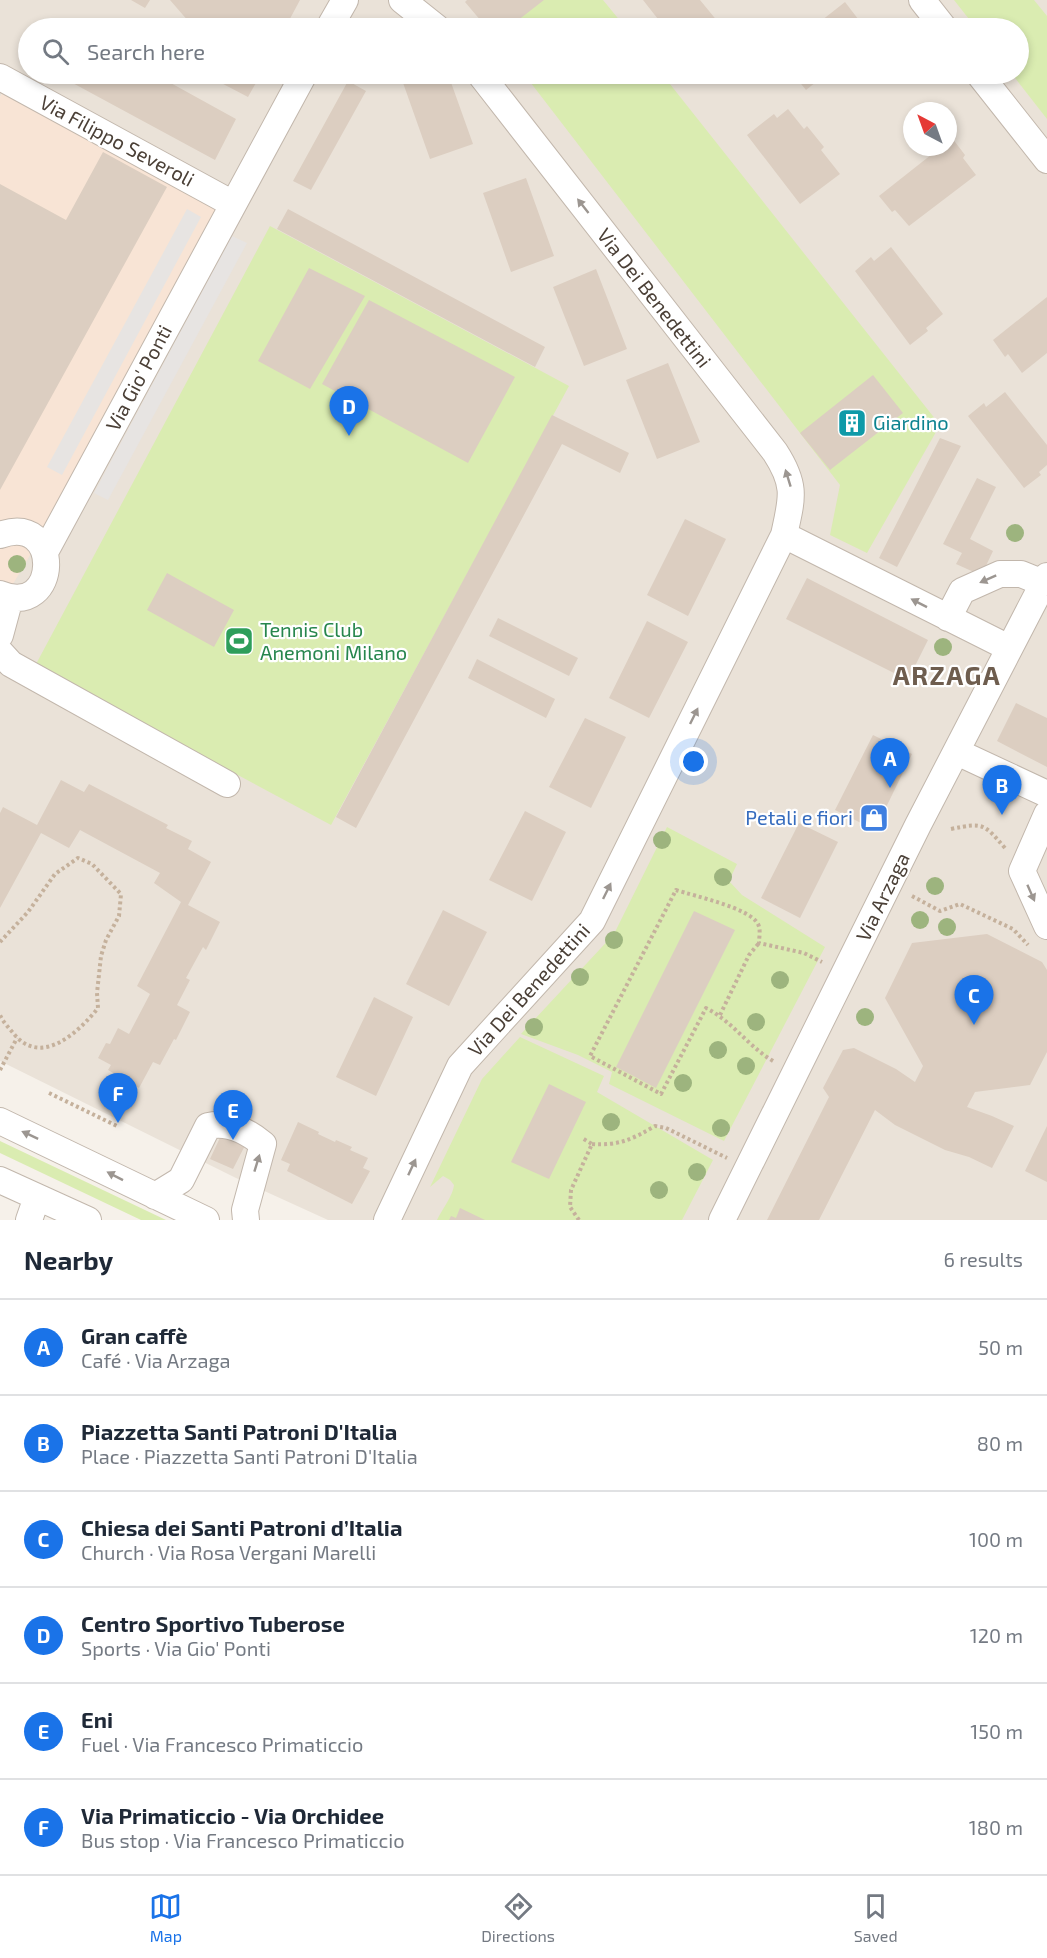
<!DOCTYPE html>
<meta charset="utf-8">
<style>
:root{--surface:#fff;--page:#f6f6f7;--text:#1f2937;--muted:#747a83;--line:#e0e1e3;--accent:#1a73e8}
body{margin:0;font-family:"Exo 2",sans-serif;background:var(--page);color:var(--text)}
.compass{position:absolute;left:903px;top:102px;width:54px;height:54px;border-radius:50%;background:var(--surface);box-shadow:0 3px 9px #0003;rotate:319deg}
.you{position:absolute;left:694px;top:762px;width:21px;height:21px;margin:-15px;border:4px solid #fff;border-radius:50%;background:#1a73e8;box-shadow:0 0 0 9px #1a73e833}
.badge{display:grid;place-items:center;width:39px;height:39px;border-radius:50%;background:var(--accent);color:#fff;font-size:20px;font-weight:700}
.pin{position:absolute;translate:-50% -50px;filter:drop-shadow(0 2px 3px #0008)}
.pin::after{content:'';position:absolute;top:32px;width:21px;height:18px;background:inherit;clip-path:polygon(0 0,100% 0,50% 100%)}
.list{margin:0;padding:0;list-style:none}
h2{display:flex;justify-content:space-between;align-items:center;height:78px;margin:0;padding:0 24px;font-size:26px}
h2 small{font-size:20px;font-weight:400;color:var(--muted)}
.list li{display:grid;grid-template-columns:39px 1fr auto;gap:18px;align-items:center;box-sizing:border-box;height:96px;padding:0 24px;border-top:2px solid var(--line)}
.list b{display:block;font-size:22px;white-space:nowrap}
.list p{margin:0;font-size:20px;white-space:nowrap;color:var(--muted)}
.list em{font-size:20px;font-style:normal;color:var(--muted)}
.icon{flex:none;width:33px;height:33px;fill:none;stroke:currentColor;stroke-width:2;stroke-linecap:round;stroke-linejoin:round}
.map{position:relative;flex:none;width:1047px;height:1220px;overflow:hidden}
.search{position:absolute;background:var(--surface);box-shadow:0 3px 9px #0003;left:18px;right:18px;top:18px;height:66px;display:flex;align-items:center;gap:15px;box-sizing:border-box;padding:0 21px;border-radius:33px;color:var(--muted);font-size:22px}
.sheet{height:654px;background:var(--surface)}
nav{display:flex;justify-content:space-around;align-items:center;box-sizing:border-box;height:84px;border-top:2px solid var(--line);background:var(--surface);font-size:16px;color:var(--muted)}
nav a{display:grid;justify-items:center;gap:3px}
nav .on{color:var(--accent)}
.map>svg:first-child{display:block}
.residential{fill:#eae2d8;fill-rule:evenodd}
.commercial{fill:#f8e4d5}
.green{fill:#daecb1}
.parking{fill:#e7e4e2}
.building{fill:#dccec1}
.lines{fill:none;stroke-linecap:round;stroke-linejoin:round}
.minor-casing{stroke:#c2b7ac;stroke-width:28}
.path{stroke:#c5b19c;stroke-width:4;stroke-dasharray:3 3;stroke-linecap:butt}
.minor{stroke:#fff;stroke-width:26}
.tree{fill:#9db47e}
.oneway{fill:#9c9691}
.labels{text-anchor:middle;stroke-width:4.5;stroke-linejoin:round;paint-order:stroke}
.street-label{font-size:20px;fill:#4b4037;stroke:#fff}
.culture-label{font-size:20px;fill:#0d838f;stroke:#fff;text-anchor:start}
.leisure-label{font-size:20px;fill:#27864d;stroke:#fff;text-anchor:start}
.shop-label{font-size:20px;fill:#366cbe;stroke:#fff;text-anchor:end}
.district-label{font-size:26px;font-weight:bold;letter-spacing:1.5px;fill:#6e5d4e;stroke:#fff}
</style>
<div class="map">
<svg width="1047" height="1220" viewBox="0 0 1047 1220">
<rect width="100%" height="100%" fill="#f6f1ea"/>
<path class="residential" d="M0,0H1047V1220H328L236,1178L0,1061V606L14,72L0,97ZM28,28H1018V74H28ZM912,111H948V147H912Z"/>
<path class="commercial" d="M14,72L242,196L0,606V97Z"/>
<path class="green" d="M468,0H603L626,28H490Z
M954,0H1034L1047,16V119L1012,74H1018V28H976Z
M524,74H662L940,425L867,553L830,535L840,485Z
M270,226L569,386L331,825L35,666Z
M667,827L737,864L729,881L742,895L825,947L724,1141L609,1084L612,1072L578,1055L521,1034L614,934Z
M520,1037L604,1076L597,1092L713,1160L682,1220H437C442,1209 453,1196 454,1185L450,1180L443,1176L430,1187L482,1079Z
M0,1141L166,1220H141L0,1153Z"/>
<path class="parking" d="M187,209L201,217L62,475L47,467Z
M232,236L247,243L108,500L94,493Z"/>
<path class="building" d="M131,0H150L145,8Z
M170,0H300L285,28H186L189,22Z
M467,0H544L508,28H487L465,2Z
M643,0H700L723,28H665Z
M845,2L865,28H812Z
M56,74H146L156,79L158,76L236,119L215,160Z
M204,74H261L248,97Z
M420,74H448L473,144L430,159L402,80Z
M793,74H826L806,90Z
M348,81L366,91L311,190L293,181Z
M788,109L804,129L807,126L824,147L821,150L840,174L800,204L747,135L774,114L777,118Z
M952,138L965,155L963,158L976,175L909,226L895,210L892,212L879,196L941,147H948V142Z
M103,152L167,187L0,490V184L66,220Z
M526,178L554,256L511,272L483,193Z
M288,209L545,347L535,367L277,229Z
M891,247L943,314L926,328L928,331L910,345L855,271L871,257L874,261Z
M309,268L365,296L310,389L258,361Z
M596,269L627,349L584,366L553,287Z
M1047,297V353L1022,373L1008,354L1005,357L993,340Z
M369,300L515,377L468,463L322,384Z
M668,363L700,442L657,459L626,380Z
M873,375L903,413L830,470L800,433Z
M1005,392L1047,445V465L1039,472L1041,475L1024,488L968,416L984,403L986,407Z
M552,415L629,453L620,473L562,444L356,828L336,817Z
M940,438L961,446L897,567L879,558Z
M977,478L996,487L970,539L993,551L983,572L976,573L956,564L962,553L943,544Z
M685,519L726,539L688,616L647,595Z
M167,573L234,610L214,647L147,610Z
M807,578L928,640L908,680L786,619Z
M498,618L578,658L569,676L489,636Z
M647,621L688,642L649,718L609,698Z
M477,659L555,699L546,718L468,678Z
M1016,703L1047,718V767L997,741Z
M585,718L626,737L591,808L549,787Z
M873,735L912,754L875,830L835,810Z
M61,780L84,792L89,784L168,825L166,828L192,841L188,849L211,862L188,905L220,922L206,950L203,947L186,978L190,980L177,1005L190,1012L176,1040L174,1039L160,1065L153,1062L139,1088L108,1070L111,1065L98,1058L106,1043L110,1044L118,1028L129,1034L150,994L137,986L181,902L154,883L160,873L80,830L69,848L41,833L0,908V813L3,807L37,825Z
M525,811L566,832L532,901L489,880Z
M799,823L838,842L800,918L761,898Z
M443,910L487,932L449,1006L406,984Z
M694,911L735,930L656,1088L616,1067Z
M987,934L1042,962L1047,970V1052L1030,1085L975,1092L967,1107L992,1116L1014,1126L992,1168L969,1157L945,1150L895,1125L875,1110L819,1220H767L829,1097L823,1088L843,1050L854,1048L896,1069L915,1082L923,1066L885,998L912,943Z
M374,997L413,1017L376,1096L336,1077Z
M549,1084L586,1102L549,1179L511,1162Z
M232,1112L256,1124L233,1169L210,1159Z
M298,1122L319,1132L318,1134L335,1142L336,1140L352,1147L350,1150L368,1158L363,1168L370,1171L352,1204L287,1171L290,1164L281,1160Z
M1047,1126V1182L1025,1171Z
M460,1208L485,1220H449L451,1216L456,1218Z"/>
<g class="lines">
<g class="minor-casing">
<path id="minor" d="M402,0L437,28
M922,0L944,28
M329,28L345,0
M979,74L1047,160
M0,77L233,204
M0,535C63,512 60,619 0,594
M784,535L1009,648
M45,552L304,74
M948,618L962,591L1000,574H1021L1043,583
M0,635L10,598
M0,652L11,664L227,784
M957,752L1047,794
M1047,814L1022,871L1047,926
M0,1121L206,1220
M0,1180L88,1220
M155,1196L181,1180L208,1126C228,1121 247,1131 263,1144L245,1210L246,1220
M29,1220L37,1197
M387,1220L460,1066L592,921L784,535C792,498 797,486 775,452L480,74
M722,1220L918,825L1047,576"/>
</g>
<path class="path" d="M951,829C984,822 984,824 1005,848
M912,896L940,911L960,904L1013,929L1028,945
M0,942L28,912L55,874L78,858L92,864L121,894L119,916L106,940L101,956L97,993L98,1008C78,1033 41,1067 14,1034C9,1028 3,1022 0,1015
M720,1015L749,955L759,943
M773,1061C748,1046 733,1022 706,1008L661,1094L590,1056L676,890C694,896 750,908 758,924C761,930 759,937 759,943L804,953L822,962
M0,1070L17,1038
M49,1093L117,1126
M592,1144C618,1146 633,1139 655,1126L666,1128L727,1158
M579,1220L570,1207L571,1190L592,1144L582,1138"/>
<use href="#minor" class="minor"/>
</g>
<g class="tree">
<circle cx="1015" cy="533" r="9"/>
<circle cx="17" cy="564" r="9"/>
<circle cx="943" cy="647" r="9"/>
<circle cx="662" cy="840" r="9"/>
<circle cx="723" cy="877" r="9"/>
<circle cx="935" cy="886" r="9"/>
<circle cx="920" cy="920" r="9"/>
<circle cx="947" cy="927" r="9"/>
<circle cx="614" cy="940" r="9"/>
<circle cx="580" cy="977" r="9"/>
<circle cx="780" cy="980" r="9"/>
<circle cx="865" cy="1017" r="9"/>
<circle cx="756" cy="1022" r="9"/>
<circle cx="534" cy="1027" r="9"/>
<circle cx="718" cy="1050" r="9"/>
<circle cx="746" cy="1066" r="9"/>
<circle cx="683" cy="1083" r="9"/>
<circle cx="611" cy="1122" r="9"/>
<circle cx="721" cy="1128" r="9"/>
<circle cx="697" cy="1172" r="9"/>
<circle cx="659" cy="1190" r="9"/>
</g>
<defs><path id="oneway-solid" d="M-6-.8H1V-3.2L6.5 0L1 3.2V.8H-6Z" transform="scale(1.5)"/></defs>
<g class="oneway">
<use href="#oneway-solid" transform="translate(583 206) rotate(-128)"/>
<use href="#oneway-solid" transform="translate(788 478) rotate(-107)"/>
<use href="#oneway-solid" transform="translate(988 579) rotate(156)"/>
<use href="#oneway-solid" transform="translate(919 603) rotate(-153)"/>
<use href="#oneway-solid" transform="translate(694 716) rotate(-64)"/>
<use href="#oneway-solid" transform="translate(607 891) rotate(-64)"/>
<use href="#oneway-solid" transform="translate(1031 893) rotate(66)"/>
<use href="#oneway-solid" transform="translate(30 1135) rotate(-155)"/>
<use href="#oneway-solid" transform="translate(257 1163) rotate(-73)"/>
<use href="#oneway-solid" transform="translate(412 1167) rotate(-65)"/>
<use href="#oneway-solid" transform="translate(115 1176) rotate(-153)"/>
</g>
<defs>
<g id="building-square" transform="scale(1.5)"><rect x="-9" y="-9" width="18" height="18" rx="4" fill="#0f9aa8" stroke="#fff"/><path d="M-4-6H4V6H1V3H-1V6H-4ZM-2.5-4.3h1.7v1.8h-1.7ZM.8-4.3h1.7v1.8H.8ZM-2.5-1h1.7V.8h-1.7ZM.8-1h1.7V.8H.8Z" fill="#fff"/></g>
<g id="stadium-square" transform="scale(1.5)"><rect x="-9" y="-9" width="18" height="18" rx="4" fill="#2e9e5b" stroke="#fff"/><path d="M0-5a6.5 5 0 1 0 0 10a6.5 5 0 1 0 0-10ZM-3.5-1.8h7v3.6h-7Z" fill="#fff"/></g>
<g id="shop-square" transform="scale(1.5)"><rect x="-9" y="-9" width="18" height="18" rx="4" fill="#3f7fe0" stroke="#fff"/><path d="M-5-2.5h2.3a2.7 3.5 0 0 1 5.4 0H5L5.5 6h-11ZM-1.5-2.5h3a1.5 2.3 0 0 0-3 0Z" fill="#fff"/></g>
</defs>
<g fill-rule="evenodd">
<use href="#building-square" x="852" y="423"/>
<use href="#stadium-square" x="239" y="641"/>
<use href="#shop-square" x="874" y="818"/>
</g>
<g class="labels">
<g class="street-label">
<text transform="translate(117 141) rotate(28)" y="7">Via Filippo Severoli</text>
<text transform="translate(654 298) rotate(52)" y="7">Via Dei Benedettini</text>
<text transform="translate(139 378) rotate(-62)" y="7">Via Gio' Ponti</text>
<text transform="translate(883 897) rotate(-64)" y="7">Via Arzaga</text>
<text transform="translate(529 990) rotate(-48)" y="7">Via Dei Benedettini</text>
</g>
<g class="culture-label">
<text x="873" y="430">Giardino</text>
</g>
<g class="leisure-label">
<text x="260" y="637">Tennis Club<tspan x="260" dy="23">Anemoni Milano</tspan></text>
</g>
<g class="shop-label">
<text x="853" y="825">Petali e fiori</text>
</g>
<g class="district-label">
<text x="947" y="685">ARZAGA</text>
</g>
</g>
</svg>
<svg class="compass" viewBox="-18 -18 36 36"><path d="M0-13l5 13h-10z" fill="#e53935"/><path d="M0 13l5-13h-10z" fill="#747a83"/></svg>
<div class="you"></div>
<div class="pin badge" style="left:890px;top:788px">A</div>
<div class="pin badge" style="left:1002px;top:815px">B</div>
<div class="pin badge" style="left:974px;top:1025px">C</div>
<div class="pin badge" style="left:349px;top:436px">D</div>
<div class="pin badge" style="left:233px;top:1140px">E</div>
<div class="pin badge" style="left:118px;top:1123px">F</div>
<div class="search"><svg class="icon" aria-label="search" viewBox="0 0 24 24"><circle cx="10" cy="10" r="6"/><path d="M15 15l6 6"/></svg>Search here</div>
</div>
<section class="sheet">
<h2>Nearby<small>6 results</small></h2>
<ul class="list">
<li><span class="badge">A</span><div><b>Gran caffè</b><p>Café · Via Arzaga</p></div><em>50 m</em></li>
<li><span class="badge">B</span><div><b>Piazzetta Santi Patroni D'Italia</b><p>Place · Piazzetta Santi Patroni D'Italia</p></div><em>80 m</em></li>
<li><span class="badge">C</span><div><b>Chiesa dei Santi Patroni d’Italia</b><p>Church · Via Rosa Vergani Marelli</p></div><em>100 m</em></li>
<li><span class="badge">D</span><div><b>Centro Sportivo Tuberose</b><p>Sports · Via Gio' Ponti</p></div><em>120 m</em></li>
<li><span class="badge">E</span><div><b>Eni</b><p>Fuel · Via Francesco Primaticcio</p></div><em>150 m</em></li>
<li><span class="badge">F</span><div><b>Via Primaticcio - Via Orchidee</b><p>Bus stop · Via Francesco Primaticcio</p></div><em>180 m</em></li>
</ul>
</section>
<nav>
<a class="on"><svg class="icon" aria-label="map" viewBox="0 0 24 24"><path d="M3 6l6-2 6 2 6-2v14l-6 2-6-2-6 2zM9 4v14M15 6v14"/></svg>Map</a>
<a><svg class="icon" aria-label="directions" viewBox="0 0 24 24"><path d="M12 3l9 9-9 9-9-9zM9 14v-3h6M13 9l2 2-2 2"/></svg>Directions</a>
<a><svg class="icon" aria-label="saved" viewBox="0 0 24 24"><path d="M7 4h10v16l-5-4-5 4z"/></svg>Saved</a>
</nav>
